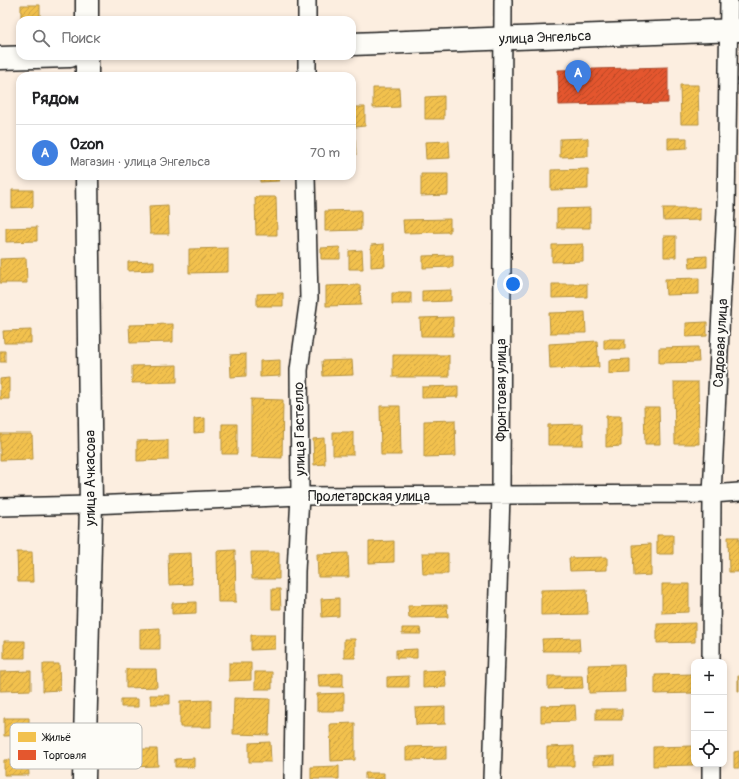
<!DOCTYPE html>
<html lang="ru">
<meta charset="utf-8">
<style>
:root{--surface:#fff;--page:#f2f2f2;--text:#202124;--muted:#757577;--line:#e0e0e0;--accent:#111827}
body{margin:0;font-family:Pangolin,sans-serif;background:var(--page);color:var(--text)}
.controls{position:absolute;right:12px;bottom:12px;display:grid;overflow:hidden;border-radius:8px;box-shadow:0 2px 6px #0003}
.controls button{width:36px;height:36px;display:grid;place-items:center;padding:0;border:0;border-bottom:1px solid var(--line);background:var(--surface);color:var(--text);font:20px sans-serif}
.you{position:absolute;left:513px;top:284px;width:14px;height:14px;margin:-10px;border:3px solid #fff;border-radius:50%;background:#1a73e8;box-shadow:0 0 0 6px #1a73e833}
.badge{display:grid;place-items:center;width:26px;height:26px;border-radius:50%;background:var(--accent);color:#fff;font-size:13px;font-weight:700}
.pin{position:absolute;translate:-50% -33px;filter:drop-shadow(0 1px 2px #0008)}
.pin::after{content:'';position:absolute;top:21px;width:14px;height:12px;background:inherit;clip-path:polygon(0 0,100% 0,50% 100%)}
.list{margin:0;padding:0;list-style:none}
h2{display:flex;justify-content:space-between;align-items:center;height:52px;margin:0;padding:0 16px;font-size:17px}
h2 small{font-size:13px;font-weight:400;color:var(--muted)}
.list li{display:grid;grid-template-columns:26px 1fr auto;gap:12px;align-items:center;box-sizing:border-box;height:56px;padding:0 16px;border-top:1px solid var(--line)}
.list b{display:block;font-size:15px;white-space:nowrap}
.list p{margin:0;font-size:13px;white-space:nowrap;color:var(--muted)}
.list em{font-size:13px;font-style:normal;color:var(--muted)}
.icon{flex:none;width:22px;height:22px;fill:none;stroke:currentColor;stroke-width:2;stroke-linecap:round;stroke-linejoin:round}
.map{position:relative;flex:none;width:739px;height:779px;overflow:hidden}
.search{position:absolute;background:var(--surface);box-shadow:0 2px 6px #0003;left:16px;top:16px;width:340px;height:44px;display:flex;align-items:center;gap:10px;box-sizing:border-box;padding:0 14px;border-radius:12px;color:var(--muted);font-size:15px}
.panel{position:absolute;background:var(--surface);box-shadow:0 2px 6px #0003;left:16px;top:72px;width:340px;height:108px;border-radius:12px}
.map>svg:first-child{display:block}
.homes{fill:url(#homes-hatch);stroke:#b2903f}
.shops{fill:url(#shops-hatch);stroke:#a84529}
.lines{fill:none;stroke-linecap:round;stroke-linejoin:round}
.street-casing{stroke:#1c1c1c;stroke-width:20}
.secondary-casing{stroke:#1c1c1c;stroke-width:25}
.street{stroke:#fdfcf7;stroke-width:17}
.secondary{stroke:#fdfcf7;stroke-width:22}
.labels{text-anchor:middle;stroke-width:4;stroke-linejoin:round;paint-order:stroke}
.street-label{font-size:14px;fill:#1c1c1c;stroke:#fdfcf7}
.key{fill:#fdfcf7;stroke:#bab9b5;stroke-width:1}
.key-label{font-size:11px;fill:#1c1c1c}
</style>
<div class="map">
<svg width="739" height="779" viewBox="0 0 739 779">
<defs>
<pattern id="homes-hatch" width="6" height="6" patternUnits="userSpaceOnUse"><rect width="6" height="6" fill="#f2c14e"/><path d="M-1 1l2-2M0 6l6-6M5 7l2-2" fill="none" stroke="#cfa544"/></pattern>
<pattern id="shops-hatch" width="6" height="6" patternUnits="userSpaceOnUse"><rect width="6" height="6" fill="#e4572e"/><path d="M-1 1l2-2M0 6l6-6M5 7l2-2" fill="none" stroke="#b84726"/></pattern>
</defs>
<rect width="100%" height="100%" fill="#fceee0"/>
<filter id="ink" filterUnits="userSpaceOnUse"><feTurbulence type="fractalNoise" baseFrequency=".025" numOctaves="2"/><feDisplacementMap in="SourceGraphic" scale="8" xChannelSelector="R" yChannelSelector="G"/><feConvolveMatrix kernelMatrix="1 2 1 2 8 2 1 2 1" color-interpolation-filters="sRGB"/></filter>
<g filter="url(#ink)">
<path class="homes" d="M21,5H40V20H21Z
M680,85H698L699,124H681Z
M373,88H399L400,107L373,108Z
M444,96V119H425V97Z
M355,107H365V126L355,127Z
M588,138V156L560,157V139Z
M668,138H687V148L668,149Z
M352,139H355L356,155H352Z
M449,141L450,158L426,159L425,142Z
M588,169V189L551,190V170Z
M421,174H448V195L421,196Z
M260,176H279V181L260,182Z
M320,176H350V177H320Z
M12,190H33V207L12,208Z
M255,197H276L277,235H256Z
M168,205L169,234H150L149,206Z
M590,208V228H557V209Z
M663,208H700V220L664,221Z
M361,210V230L325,231V211Z
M450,219V232L404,233L403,220Z
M37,227V241L6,242V228Z
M664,236H676V257H664Z
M384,244L385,266L371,267V245Z
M583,244V261L552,262V245Z
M340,247V259H321V248Z
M228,248V272L189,273V249Z
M362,250L363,269H349V251Z
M453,255V267L423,268V256Z
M707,256V267L690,268L689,257Z
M26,258L27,283H0V259Z
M154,261V270L128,271V262Z
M699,278V294L666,295L665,279Z
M552,284H587V297L552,298Z
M360,285L361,305L326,306V286Z
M451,290V301L422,302V291Z
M283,293V306H257V294Z
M392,293H411V304H392Z
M585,312L586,333H550L549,313Z
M453,317V336H421L420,318Z
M707,322V336L686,337V323Z
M173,324V342L130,343L129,325Z
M31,330V343H4L3,331Z
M604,339H625V349H604Z
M597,341L599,367L550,369L549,344Z
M698,347L699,362L659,363V348Z
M0,351H5V362H0Z
M246,354V376L231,377L230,355Z
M393,355H449V377H393Z
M630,359V373L609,374V360Z
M280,360V376L260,377V361Z
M352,360L353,375L323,376L322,361Z
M177,365V382L132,383V366Z
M9,378V399H0V379Z
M674,382H698L699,444H675Z
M458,386V397L422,398V387Z
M251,399L283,400L282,458L251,457Z
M380,406H400L401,455H381Z
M644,407H659L660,444H645Z
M606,416H621V446L606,447Z
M205,418V432L194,433V419Z
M455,420L456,456L424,457V421Z
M222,424H237V454H222Z
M583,424V445H548V425Z
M333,432H353V455H333Z
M0,434H32L33,459L0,460Z
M324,438L325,464L314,465L313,439Z
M168,440V460L137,461V441Z
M657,535H673V554H657Z
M728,537H739V572H729Z
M394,541V562L369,563V542Z
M651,544V575L634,576L633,545Z
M235,550L236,602H218L217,551Z
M17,552H32L33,582H18Z
M251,552H279V579H252Z
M191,553L192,584L169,585L168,554Z
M348,553L349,577H318L317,554Z
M422,553H448V574H423Z
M607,557V570L570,571L569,558Z
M662,584H689V612L662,613Z
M272,589H280L281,609H272Z
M587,589L588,614L541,615V590Z
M339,598V616L322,617L321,599Z
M196,602V613L172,614V603Z
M447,605L448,617L409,618L408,606Z
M695,623V642L657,643V624Z
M160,628V649H140V629Z
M402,628H420L421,634H402Z
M251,635H275V649L251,650Z
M579,638L580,651H543L542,639Z
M344,639H355V658H344Z
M4,641H25V658H4Z
M417,649V658H396V650Z
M229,663H251V680L229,681Z
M43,664H59L60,690L43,691Z
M624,664L625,692L589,693L588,665Z
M126,669H156L157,687L126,688Z
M445,670L446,687L423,688V671Z
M31,671V690L0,691V672Z
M255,672H272V689H255Z
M343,673V687H319L318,674Z
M693,674L694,693L655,694V675Z
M409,676V687H387V677Z
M548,676H582L583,688L548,689Z
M738,676H739V691H738Z
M344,693V711H317V694Z
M150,695H170V704H151Z
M234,698L270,699L269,735L233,734Z
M121,699H138V707H121Z
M211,700V727H180V701Z
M575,705L576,721L541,722V706Z
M445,707V724L416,725L415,708Z
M596,709H622V720H596Z
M4,718H29V735L4,736Z
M355,723V760L331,761L330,724Z
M270,742L271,762H249V743Z
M446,746V759L406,760V747Z
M574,746V766H547V747Z
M693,746V765L653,766V747Z
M127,749H157L158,766L127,767Z
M739,751V768H734V752Z
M615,756V764L593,765V757Z
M194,758V767H175V759Z
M4,760H28L29,775H4Z
M339,766V779H311V767Z
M365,773H384V779H365Z"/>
<path class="shops" d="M668,67V103L559,105L558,70Z"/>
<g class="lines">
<g class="street-casing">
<path id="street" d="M307,0V20
M307,76V56
M0,507L91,505L300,496L712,494L739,492
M711,662L712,494L726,210L729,0
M293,779L296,571L300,496L299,370L309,298L306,176
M492,779L501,495L503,0
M711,779V764"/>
</g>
<g class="secondary-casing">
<path id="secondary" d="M87,20V0
M352,44L739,30
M0,58L70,56
M87,76V56
M84,779L91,505L87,176"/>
</g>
<use href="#street" class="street"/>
<use href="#secondary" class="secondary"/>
</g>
</g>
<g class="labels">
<g class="street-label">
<text transform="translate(545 37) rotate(-2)" y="5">улица Энгельса</text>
<text transform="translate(720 343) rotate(-87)" y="5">Садовая улица</text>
<text transform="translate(501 390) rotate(-90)" y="5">Фронтовая улица</text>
<text transform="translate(299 429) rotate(-91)" y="5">улица Гастелло</text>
<text transform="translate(90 478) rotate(-90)" y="5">улица Ачкасова</text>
<text x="369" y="501">Пролетарская улица</text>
</g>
</g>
<rect x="10" y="723" width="132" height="46" rx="6" class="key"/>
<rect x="18" y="732" width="18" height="10" fill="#f2c14e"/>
<rect x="18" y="750" width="18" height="10" fill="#e4572e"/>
<g class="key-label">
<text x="43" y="741">Жильё</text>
<text x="43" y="759">Торговля</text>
</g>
</svg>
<div class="controls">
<button>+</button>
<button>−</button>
<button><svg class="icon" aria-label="locate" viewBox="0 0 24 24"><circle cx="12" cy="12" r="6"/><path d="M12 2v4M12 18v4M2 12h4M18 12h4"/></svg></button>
</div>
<div class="you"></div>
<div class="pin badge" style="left:578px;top:93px;background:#3f7fe0">A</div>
<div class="search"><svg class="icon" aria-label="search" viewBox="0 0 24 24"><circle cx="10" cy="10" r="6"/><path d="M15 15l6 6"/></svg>Поиск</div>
<section class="panel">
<h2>Рядом<small></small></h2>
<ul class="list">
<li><span class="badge" style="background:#3f7fe0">A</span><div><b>Ozon</b><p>Магазин · улица Энгельса</p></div><em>70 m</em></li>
</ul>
</section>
</div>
